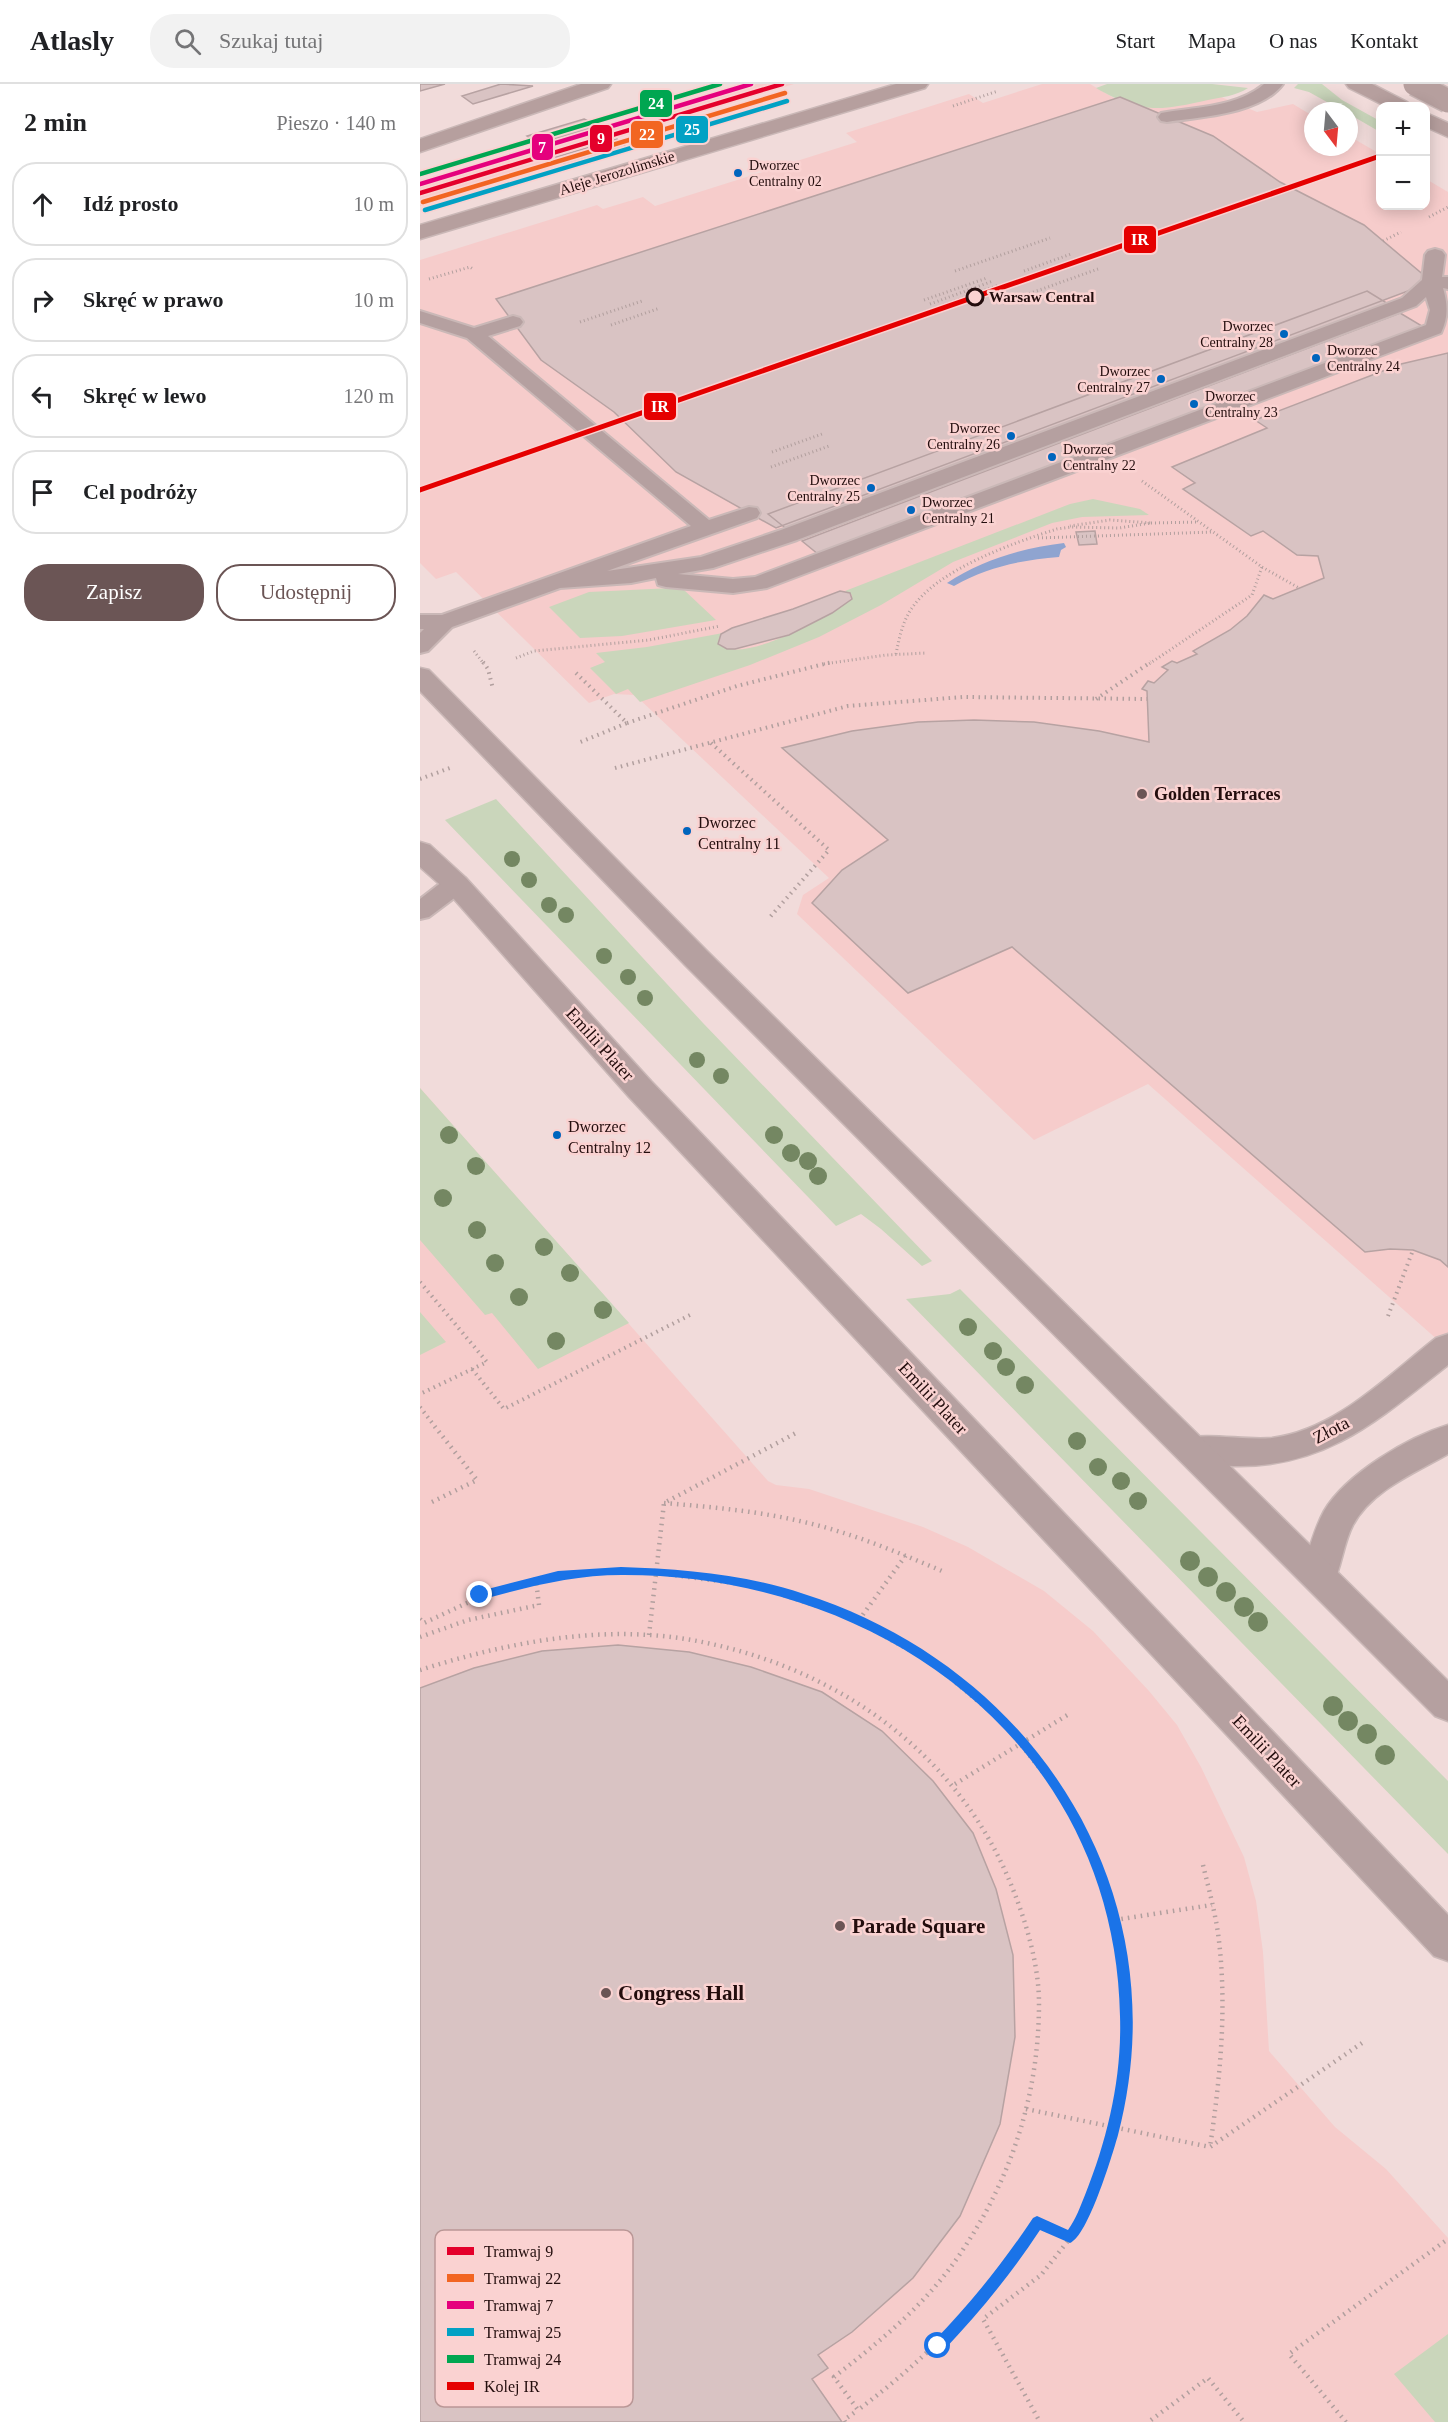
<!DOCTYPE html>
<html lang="pl">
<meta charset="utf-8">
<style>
:root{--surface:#fff;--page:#f2f2f2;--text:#202124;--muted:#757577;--line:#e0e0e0;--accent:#6b5555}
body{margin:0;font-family:"Times New Roman",serif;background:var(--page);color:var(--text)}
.controls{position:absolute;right:18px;top:18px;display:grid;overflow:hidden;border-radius:12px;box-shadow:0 3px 15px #0003}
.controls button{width:54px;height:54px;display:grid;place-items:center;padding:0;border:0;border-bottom:2px solid var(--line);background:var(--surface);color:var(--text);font:30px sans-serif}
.compass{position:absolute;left:884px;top:18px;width:54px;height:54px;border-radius:50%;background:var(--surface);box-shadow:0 3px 15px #0003;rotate:164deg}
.stop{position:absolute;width:18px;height:18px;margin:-14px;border:4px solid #1a73e8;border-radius:50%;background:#fff}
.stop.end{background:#1a73e8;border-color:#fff;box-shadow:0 2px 6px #0008}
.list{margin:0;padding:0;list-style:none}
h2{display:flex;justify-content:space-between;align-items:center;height:78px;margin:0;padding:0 24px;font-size:26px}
h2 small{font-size:20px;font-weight:400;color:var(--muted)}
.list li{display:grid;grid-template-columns:39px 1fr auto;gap:18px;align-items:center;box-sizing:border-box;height:84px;margin:0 12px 12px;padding:0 12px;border:2px solid var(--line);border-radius:24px}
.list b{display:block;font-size:22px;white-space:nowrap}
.list em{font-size:20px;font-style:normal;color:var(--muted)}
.actions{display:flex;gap:12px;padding:18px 24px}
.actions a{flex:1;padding:14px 0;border:2px solid var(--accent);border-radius:24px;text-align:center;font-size:21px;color:var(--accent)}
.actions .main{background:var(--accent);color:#fff}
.icon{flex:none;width:33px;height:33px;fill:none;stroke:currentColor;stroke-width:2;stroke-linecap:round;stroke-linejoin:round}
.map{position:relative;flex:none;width:1028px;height:2338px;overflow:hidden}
header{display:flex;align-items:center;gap:36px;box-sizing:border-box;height:84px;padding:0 30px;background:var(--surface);border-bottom:2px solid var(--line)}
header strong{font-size:28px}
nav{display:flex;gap:33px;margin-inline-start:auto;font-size:21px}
.search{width:420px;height:54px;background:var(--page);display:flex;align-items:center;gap:15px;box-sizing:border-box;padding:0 21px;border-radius:24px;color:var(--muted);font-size:22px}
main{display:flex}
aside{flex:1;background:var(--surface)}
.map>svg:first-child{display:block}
.built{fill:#f6cccb}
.green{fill:#cad6bb}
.water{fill:#8fa4d0}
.building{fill:#d9c3c3;stroke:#b7a2a2;stroke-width:1.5}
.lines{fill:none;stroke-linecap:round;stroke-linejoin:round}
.service-casing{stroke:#cab8b7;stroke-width:4}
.minor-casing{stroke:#cab8b7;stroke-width:3}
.tertiary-casing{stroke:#cab8b7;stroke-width:3}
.secondary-casing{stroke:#cab8b7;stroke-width:3}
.path-far2{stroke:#b19f9e;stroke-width:3;stroke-dasharray:1 3;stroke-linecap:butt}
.path-far1{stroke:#b19f9e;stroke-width:4;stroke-dasharray:1.5 4.5;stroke-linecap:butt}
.path{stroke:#b19f9e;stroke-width:4.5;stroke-dasharray:1.5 5;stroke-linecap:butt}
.service{fill:#b5a0a0;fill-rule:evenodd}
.minor{fill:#b5a0a0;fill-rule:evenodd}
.tertiary{fill:#b5a0a0;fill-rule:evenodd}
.secondary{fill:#b69f9e;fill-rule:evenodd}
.secondary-bridge-casing{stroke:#cab8b7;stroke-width:26;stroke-linecap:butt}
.secondary-bridge{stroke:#b69f9e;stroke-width:23}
.rail-1-casing{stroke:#fad2d1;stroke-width:8}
.rail-1{stroke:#e50000;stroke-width:5}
.tram-1-casing{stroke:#fad2d1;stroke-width:8}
.tram-2-casing{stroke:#fad2d1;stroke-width:8}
.tram-3-casing{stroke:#fad2d1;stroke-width:8}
.tram-4-casing{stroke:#fad2d1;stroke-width:8}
.tram-5-casing{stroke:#fad2d1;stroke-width:8}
.tram-1{stroke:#e4002b;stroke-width:4.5}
.tram-2{stroke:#f26522;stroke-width:4.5}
.tram-3{stroke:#e5007d;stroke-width:4.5}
.tram-4{stroke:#02a1c4;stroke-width:4.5}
.tram-5{stroke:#00a651;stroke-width:4.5}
.tree{fill:#748762}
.route{fill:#1a73e8}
.bus-dot{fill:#0065bd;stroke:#fad2d1;stroke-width:2}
.stop-dot{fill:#fad2d1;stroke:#230d0d;stroke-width:3}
.poi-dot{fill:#6b5555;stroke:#fad2d1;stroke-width:2}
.labels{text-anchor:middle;stroke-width:5;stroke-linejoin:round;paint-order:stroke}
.far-bus-label{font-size:14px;fill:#230d0d;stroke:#fad2d1;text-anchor:start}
.far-street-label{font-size:15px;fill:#230d0d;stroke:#fad2d1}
.far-stop-label{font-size:15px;font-weight:bold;fill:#230d0d;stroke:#fad2d1;text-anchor:start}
.bus-label{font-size:16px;fill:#230d0d;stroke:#fad2d1;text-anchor:start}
.poi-label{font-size:18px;font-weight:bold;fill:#230d0d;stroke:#fad2d1;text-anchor:start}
.street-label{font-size:18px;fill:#230d0d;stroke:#fad2d1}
.near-poi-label{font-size:21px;font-weight:bold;fill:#230d0d;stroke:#fad2d1;text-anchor:start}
.key{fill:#fad2d1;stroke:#ba9796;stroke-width:1.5}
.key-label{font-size:16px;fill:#230d0d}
.line-badge{stroke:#fad2d1;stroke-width:2}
.badge-label{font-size:16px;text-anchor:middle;font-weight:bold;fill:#fff}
</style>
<header>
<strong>Atlasly</strong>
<div class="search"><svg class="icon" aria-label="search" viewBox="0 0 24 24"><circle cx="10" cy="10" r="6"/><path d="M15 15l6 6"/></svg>Szukaj tutaj</div>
<nav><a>Start</a><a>Mapa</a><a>O nas</a><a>Kontakt</a></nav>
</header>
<main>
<aside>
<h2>2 min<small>Pieszo · 140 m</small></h2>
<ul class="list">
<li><svg class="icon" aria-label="ahead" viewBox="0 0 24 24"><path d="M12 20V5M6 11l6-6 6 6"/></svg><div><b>Idź prosto</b></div><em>10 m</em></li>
<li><svg class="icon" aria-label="right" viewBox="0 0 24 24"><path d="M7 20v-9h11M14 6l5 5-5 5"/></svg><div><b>Skręć w prawo</b></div><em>10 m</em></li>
<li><svg class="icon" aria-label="left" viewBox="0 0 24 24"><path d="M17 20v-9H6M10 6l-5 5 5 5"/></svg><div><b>Skręć w lewo</b></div><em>120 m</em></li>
<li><svg class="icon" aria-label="arrive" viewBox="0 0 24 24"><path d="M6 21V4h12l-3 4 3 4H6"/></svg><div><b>Cel podróży</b></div></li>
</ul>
<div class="actions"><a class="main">Zapisz</a><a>Udostępnij</a></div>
</aside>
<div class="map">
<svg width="1028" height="2338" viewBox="0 0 1028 2338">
<rect width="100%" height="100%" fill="#f1dbda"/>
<path class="built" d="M324,0H374L136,73L144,80L0,122V96Z
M622,0H670L699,17L770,0L837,28L873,20L893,32V63H929V52L960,70V122H1006V95L1028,108V1265L728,1000L614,1056L377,830L383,811L409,794L215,611L194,610L169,619L36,488L16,495L0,479V176L177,121L183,125L223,113L235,122L437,58L426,49L549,10L563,19Z
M0,1004L348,1397L356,1401L389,1405L503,1443L548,1463L624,1507L673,1547L729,1607L757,1641L781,1683L824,1773L836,1817L843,1868L849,1967L915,2043L966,2085L1028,2154V2338H0Z"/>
<path class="green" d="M687,0H792L828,4C816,12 802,13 788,16C739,27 721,30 676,4Z
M878,0H902L922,16L960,37V48L929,30V27H923L889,8L874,4Z
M673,415L720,425L729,431L662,433L632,439L533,478L461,521L399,553L330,581L220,618L208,605L196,610L170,584L185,578L176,569L227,563L303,549L299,554L298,560C324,582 408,531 432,515V511L425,507L650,420Z
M252,504L264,506L296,536L202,552L160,554L129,523L169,508Z
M76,715L283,939L512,1177L502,1182L461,1145L441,1130L416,1142L25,736Z
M0,1004L209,1239L118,1285L72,1229L65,1231L0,1156Z
M540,1205L1028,1697V1770L486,1215L530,1210Z
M0,1228L26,1258L0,1271Z
M1028,2250V2338H1015L974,2290Z"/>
<path class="water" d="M644,459L646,463L641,466L639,473C601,476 567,483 534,502L527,499C562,476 602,464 644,459Z"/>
<path class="building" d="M0,0H25L0,7Z
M81,0L113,2L53,20L42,12Z
M700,13L793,52L860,98L944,141L1012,198L356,444L256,388L194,328L121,276L76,215Z
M164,35L179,42L118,60L107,52Z
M197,55L205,62L199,67L146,82L136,73Z
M947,207L970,221L369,447L348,430Z
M980,229L1007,245L404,475L382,457Z
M1028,269V1183L1020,1176L993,1166L970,1165L945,1168L592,863L488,909L392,819L422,786L468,756L362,664L432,647L498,638L554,636L614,638L679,647L729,658L727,607L722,605L728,597L734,599L748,586L742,583L752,577L757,579L777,570L773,567L810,546L827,532L844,511L853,515L904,494L898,472L877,471L843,447L831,452L763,405L775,399L752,383L847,344L835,336L981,280Z
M675,447L677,460L659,461L656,448Z
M420,507L430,509L432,515L412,529L369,551L315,565H307L298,560L301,550L312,544L373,525Z
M198,1561L269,1568L331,1583L402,1608L462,1647L513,1697L553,1749L576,1805L593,1871L595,1953L580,2040L540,2132L493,2194L432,2248L398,2271L408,2284L392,2295L422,2338H0V1604L54,1584L122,1567Z"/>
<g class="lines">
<g class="service-casing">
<path id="service" d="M844,0H863C841,30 781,33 747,38L741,37L738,33L741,29L747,28C778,23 819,22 844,0Z
M1015,165L1022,167L1025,171L1022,193H1028V205L1023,204C1028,221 1028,234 1021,249L347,504L313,509L246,503L238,501L236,494L211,499L140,504L32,543L8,567L0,569V549L4,545H0V531H22L271,442L47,254L0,239V227L54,244L93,232L100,234L103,238L100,242L68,252L289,436L329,423L337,424L340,429L337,434L187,487L281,473L361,446L982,214L1002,196L1005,171L1008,167ZM1006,213L1010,226L1006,241L335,493L313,495L258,490L293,484L377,456L996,222Z
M36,792L45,794L49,800L45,806L9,833L0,835V815L27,794Z"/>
</g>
<g class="minor-casing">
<path id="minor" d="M1028,1250V1281C959,1335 907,1384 814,1382C796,1381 777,1381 760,1376L754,1366L760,1356C788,1347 822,1357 852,1354C916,1346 967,1292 1016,1254Z
M1028,1341V1370C995,1389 952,1406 933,1441C923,1460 922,1483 912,1502L899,1507L886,1502L881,1492C888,1470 893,1447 904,1427C926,1390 988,1353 1028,1341Z"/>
</g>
<g class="tertiary-casing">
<path id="tertiary" d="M0,584L9,586L287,867L1028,1597V1637L1015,1632L265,881L0,607Z
M0,758L10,761L46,794L231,997L1028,1831V1877L1014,1872L209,1013L26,806L0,783Z"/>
</g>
<g class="secondary-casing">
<path id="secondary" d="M161,0H191L188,4L0,68V55Z
M476,0H508L505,4L0,155V141Z
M926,0H952L987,18L990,22H965L929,4Z
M1006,29L1028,39V53L1006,43Z"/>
</g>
<path class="path-far2" d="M533,22L578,7
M1009,133L1028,123
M963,157L981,148
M535,187L630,154
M604,187L651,170
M9,195L50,183L53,185
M504,216L567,194
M583,219L678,185
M510,220L573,197
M516,224L579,201
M160,238L222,217
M191,241L240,224
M352,368L402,350
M351,383L409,362
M722,397L842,483L832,511L729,580
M731,439L778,438
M618,454L793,448
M842,483L879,504
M54,567L64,580
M476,570C479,555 482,540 490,527C515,486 593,459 637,445L651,443L699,444L731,439L690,436L650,442
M96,574L114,567L229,556L300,542
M404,580L466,571L506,569"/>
<path class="path-far1" d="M63,578L68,585L73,605
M156,589L207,639L158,659
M676,615L731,578
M207,639L317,602L412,578
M291,659L409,766L350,833
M195,684L428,622L543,613L727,615
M0,695L30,684
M0,1198L67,1278L0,1310
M968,1232L993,1166
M52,1285L84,1325L270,1231
M0,1323L13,1340"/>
<path class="path" d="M12,1418L57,1396L12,1339
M244,1419C291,1423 338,1427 384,1438C432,1449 477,1468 522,1487
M0,1535L4,1539L75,1506L121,1494L152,1489L189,1487L238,1489L336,1502L428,1532L511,1578L583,1638L641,1711L683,1794L704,1887L703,1988L687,2070L668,2123L655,2148L621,2191L563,2235L620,2338
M439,1536L486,1471
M229,1551L244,1419L376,1349
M0,1553L48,1536L119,1521L116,1497
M0,1586C92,1557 191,1538 287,1559C425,1588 543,1675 594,1808C607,1841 619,1883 619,1919C619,2008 593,2090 544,2164C510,2217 463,2255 414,2293L438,2326C511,2271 566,2214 617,2138L650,2153
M535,1700L649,1630
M783,1781C789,1806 796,1831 799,1857C807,1926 800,1995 790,2063
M695,1836L792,1821
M606,2025L790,2063L942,1959
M731,2336L788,2294L824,2338
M425,2338L424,2336L438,2326
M926,2338L869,2270L1028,2155"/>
<use href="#service" class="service"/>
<use href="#minor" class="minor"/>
<use href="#tertiary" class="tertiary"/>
<use href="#secondary" class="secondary"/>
<g class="secondary-bridge-casing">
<path id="secondary-bridge" d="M995,0L1028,17"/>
</g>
<use href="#secondary-bridge" class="secondary-bridge"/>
<g class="rail-1-casing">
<path id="rail-1" d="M0,406L960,72"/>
</g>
<use href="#rail-1" class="rail-1"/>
<g class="tram-1-casing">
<path id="tram-1" d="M0,109L362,0"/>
</g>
<g class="tram-2-casing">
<path id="tram-2" d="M3,118L365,9"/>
</g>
<g class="tram-3-casing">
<path id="tram-3" d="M0,100L331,0"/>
</g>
<g class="tram-4-casing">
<path id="tram-4" d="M5,126L367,17"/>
</g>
<g class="tram-5-casing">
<path id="tram-5" d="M0,90L300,0"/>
</g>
<use href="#tram-1" class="tram-1"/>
<use href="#tram-2" class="tram-2"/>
<use href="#tram-3" class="tram-3"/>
<use href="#tram-4" class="tram-4"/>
<use href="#tram-5" class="tram-5"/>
</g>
<g class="tree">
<circle cx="92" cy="775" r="8"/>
<circle cx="109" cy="796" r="8"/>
<circle cx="129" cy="821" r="8"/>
<circle cx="146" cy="831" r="8"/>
<circle cx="184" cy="872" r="8"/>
<circle cx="208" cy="893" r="8"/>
<circle cx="225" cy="914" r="8"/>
<circle cx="277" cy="976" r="8"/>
<circle cx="301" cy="992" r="8"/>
<circle cx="29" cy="1051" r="9"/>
<circle cx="354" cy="1051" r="9"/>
<circle cx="371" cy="1069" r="9"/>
<circle cx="388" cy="1077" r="9"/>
<circle cx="56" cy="1082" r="9"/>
<circle cx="398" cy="1092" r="9"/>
<circle cx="23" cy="1114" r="9"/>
<circle cx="57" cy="1146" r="9"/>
<circle cx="124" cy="1163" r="9"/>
<circle cx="75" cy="1179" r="9"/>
<circle cx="150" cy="1189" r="9"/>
<circle cx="99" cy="1213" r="9"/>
<circle cx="183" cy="1226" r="9"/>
<circle cx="548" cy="1243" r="9"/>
<circle cx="136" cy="1257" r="9"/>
<circle cx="573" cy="1267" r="9"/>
<circle cx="586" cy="1283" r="9"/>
<circle cx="605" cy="1301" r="9"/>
<circle cx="657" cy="1357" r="9"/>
<circle cx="678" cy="1383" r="9"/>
<circle cx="701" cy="1397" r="9"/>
<circle cx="718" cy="1417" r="9"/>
<circle cx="770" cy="1477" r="10"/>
<circle cx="788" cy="1493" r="10"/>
<circle cx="806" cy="1508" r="10"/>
<circle cx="824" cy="1523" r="10"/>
<circle cx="838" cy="1538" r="10"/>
<circle cx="913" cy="1622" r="10"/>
<circle cx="928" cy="1637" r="10"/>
<circle cx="947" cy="1650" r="10"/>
<circle cx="965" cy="1671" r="10"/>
</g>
<path class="route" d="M201,1483C263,1485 324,1490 384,1510C616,1584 761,1810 698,2051C692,2072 668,2152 650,2159L620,2146C591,2190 559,2229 523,2267L518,2269L513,2267L511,2262L513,2258C551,2219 583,2179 613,2134L617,2132L648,2146C656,2135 660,2123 665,2111C688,2054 702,1993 700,1932C695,1660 460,1490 202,1491C153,1491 107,1503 60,1516L54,1511L60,1507L138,1487Z"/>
<g class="bus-dot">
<circle cx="318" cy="89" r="5"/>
<circle cx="864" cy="250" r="5"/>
<circle cx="896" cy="274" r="5"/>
<circle cx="741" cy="295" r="5"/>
<circle cx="774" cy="320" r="5"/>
<circle cx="591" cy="352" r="5"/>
<circle cx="632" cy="373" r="5"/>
<circle cx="451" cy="404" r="5"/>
<circle cx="491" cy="426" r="5"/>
<circle cx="267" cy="747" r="5"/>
<circle cx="137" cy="1051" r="5"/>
</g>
<circle class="stop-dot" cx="555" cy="213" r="8"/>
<g class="poi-dot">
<circle cx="722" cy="710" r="6"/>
<circle cx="420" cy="1842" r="6"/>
<circle cx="186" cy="1909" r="6"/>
</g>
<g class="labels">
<g class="far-bus-label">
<text x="329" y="86">Dworzec<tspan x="329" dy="16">Centralny 02</tspan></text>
<text x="853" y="247" text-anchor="end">Dworzec<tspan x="853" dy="16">Centralny 28</tspan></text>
<text x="907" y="271">Dworzec<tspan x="907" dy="16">Centralny 24</tspan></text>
<text x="730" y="292" text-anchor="end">Dworzec<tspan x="730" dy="16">Centralny 27</tspan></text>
<text x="785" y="317">Dworzec<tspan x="785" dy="16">Centralny 23</tspan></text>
<text x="580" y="349" text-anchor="end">Dworzec<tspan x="580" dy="16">Centralny 26</tspan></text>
<text x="643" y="370">Dworzec<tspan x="643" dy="16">Centralny 22</tspan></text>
<text x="440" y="401" text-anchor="end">Dworzec<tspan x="440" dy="16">Centralny 25</tspan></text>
<text x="502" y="423">Dworzec<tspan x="502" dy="16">Centralny 21</tspan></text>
</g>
<g class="far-street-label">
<text transform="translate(197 89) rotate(-17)" y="5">Aleje Jerozolimskie</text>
</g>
<g class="far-stop-label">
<text x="569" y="218">Warsaw Central</text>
</g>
<g class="bus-label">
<text x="278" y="744">Dworzec<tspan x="278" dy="21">Centralny 11</tspan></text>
<text x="148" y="1048">Dworzec<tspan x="148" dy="21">Centralny 12</tspan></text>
</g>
<g class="poi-label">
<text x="734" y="716">Golden Terraces</text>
</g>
<g class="street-label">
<text transform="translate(180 960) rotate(48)" y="6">Emilii Plater</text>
<text transform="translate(513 1314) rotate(47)" y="6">Emilii Plater</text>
<text transform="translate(911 1346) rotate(-28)" y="6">Złota</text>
<text transform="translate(847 1667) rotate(47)" y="6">Emilii Plater</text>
</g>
<g class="near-poi-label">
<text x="432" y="1849">Parade Square</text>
<text x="198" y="1916">Congress Hall</text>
</g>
</g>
<rect x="15" y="2146" width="198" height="177" rx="9" class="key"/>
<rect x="27" y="2163" width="27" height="8" fill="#e4002b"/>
<rect x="27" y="2190" width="27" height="8" fill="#f26522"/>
<rect x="27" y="2217" width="27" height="8" fill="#e5007d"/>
<rect x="27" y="2244" width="27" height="8" fill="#02a1c4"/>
<rect x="27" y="2271" width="27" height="8" fill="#00a651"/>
<rect x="27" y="2298" width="27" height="8" fill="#e50000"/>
<g class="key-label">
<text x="64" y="2173">Tramwaj 9</text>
<text x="64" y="2200">Tramwaj 22</text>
<text x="64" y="2227">Tramwaj 7</text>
<text x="64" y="2254">Tramwaj 25</text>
<text x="64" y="2281">Tramwaj 24</text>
<text x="64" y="2308">Kolej IR</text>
</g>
<g class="line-badge">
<rect x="219" y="5" width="34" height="29" rx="6" fill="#00a651"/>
<rect x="255" y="31" width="34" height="29" rx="6" fill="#02a1c4"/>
<rect x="210" y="36" width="34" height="29" rx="6" fill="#f26522"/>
<rect x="169" y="40" width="24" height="29" rx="6" fill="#e4002b"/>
<rect x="111" y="49" width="23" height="28" rx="6" fill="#e5007d"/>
<rect x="703" y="141" width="34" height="29" rx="6" fill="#e50000"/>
<rect x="223" y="308" width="34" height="29" rx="6" fill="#e50000"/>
</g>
<g class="badge-label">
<text x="236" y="25">24</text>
<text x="272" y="51">25</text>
<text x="227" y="56">22</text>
<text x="181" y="60">9</text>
<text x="122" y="69">7</text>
<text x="720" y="161">IR</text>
<text x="240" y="328">IR</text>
</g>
</svg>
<div class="controls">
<button>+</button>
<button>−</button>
</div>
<svg class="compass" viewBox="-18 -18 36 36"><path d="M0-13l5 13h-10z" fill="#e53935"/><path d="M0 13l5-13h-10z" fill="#757577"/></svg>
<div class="stop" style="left:518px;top:2262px"></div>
<div class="stop end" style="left:60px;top:1511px"></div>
</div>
</main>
